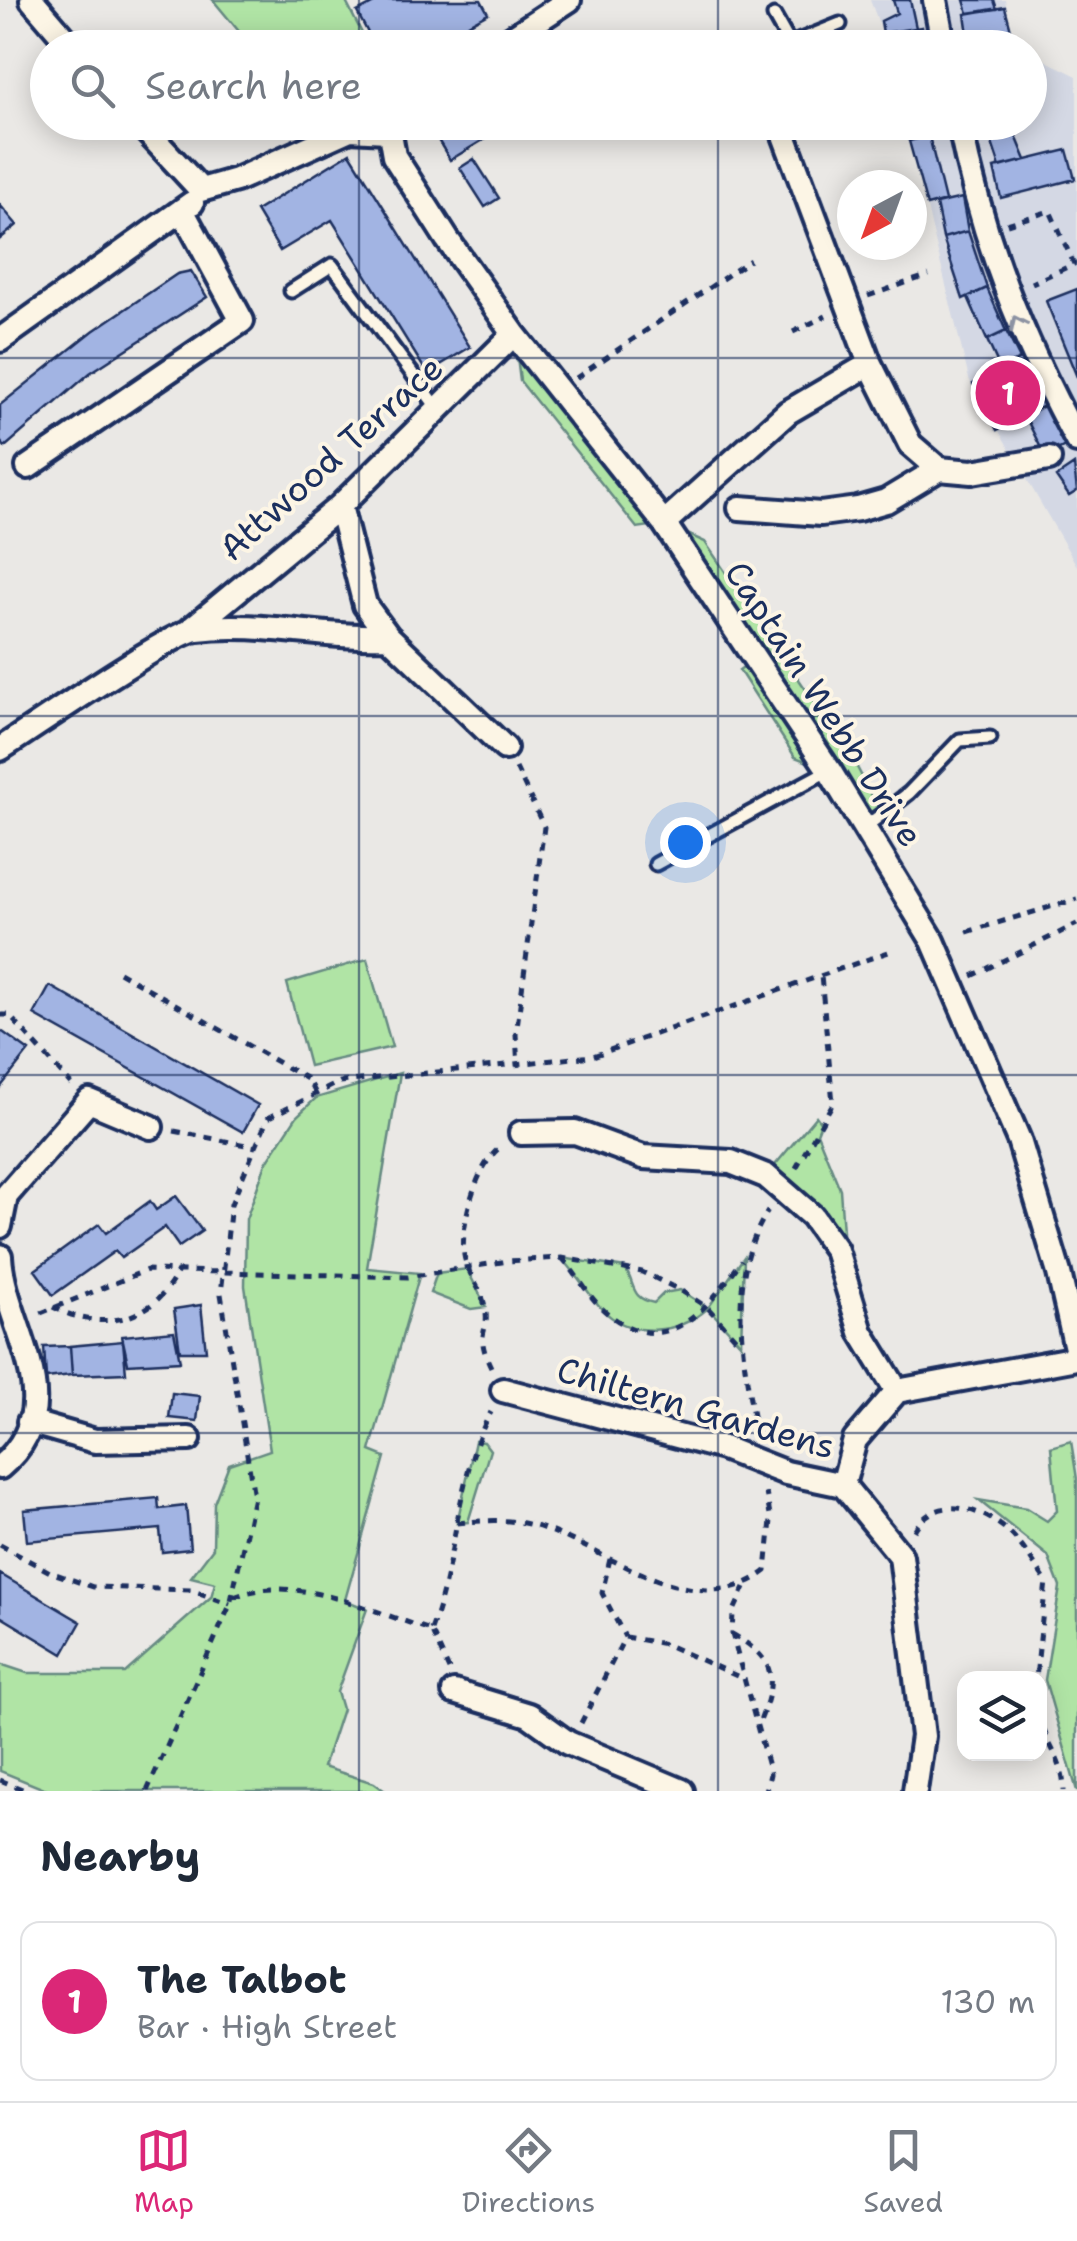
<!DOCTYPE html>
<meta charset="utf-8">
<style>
:root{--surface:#fff;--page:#f2f2f3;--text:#1f2937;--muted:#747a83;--line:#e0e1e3;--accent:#db2777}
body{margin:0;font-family:"Shantell Sans",sans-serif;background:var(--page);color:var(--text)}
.controls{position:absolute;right:30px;bottom:30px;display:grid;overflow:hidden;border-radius:20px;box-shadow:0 5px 25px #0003}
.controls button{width:90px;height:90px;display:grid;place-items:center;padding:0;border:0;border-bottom:2px solid var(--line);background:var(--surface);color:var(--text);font:50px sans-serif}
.compass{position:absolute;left:837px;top:170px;width:90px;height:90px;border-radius:50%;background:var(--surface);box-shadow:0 5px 25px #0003;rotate:221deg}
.you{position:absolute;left:685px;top:842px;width:35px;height:35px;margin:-25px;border:8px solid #fff;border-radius:50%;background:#1a73e8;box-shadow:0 0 0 15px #1a73e833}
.badge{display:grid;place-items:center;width:65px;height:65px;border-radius:50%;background:var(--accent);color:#fff;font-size:32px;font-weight:700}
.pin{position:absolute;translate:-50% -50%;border:5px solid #fff;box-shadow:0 2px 10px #0006}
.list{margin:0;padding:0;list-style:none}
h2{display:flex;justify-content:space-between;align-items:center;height:130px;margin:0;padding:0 40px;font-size:42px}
h2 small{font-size:32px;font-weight:400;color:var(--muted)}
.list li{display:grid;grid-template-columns:65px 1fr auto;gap:30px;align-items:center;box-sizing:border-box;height:160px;margin:0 20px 20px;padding:0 20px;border:2px solid var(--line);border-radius:20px}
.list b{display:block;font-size:38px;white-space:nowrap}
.list p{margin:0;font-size:32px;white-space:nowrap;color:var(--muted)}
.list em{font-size:32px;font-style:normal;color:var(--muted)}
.icon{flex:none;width:55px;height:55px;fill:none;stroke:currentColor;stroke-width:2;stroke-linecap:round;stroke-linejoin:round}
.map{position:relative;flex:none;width:1077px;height:1791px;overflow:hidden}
.search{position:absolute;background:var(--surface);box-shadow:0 5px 25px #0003;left:30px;right:30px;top:30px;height:110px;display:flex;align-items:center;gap:25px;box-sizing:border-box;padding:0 35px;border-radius:55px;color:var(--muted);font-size:38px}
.sheet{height:310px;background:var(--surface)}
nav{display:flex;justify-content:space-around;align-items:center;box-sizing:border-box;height:140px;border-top:2px solid var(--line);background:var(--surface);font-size:28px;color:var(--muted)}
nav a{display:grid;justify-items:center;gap:5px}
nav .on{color:var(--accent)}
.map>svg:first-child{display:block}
.built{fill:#d4d8e4}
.green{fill:#b0e4a5;stroke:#668a82;stroke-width:2.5}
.building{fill:#a2b4e3;stroke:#1b2f5e;stroke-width:2.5}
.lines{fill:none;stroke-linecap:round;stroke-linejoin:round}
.service-casing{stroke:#1b2f5e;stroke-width:19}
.minor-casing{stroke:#1b2f5e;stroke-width:30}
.path{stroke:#1b2f5e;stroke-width:5;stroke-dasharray:8 8;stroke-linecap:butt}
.service{stroke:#fcf5e5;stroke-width:11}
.minor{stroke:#fcf5e5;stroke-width:22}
.oneway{stroke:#8c92a2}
.grid{fill:none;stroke:#1b2f5e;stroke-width:2.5;stroke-opacity:0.55}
.labels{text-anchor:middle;stroke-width:8;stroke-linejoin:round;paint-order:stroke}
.street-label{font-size:35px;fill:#1b2f5e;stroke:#fcf5e5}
</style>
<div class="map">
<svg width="1077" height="1791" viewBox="0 0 1077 1791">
<rect width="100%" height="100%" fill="#eae8e5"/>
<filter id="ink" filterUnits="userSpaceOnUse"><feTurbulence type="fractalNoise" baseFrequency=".01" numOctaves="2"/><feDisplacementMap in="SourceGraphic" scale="20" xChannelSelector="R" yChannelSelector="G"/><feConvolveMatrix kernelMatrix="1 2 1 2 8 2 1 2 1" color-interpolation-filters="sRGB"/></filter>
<g filter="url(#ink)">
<path class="built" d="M870,0H1005L1015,45L1019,47H888Z
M1030,53L1077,76V566L969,379L906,123L1030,122Z"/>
<path class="green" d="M213,0H345L369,47H252Z
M514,334L663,523L705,542L850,754L882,815L864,828L829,770L795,757L739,670L756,658L664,524L637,528L520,381Z
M367,959L392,1047L309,1066L287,983Z
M400,1073L367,1268L420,1273L370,1451L385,1457L345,1600L367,1609L337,1692L342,1709L323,1767L374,1783L385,1791H49L0,1771V1664L27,1673H125L211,1597L215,1583L191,1577L213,1548L214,1503L229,1464L270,1450L245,1286L246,1219L266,1163L297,1116L316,1098Z
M816,1116L821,1123L817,1133L840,1189L843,1232L830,1240L766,1176Z
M744,1257L741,1344L708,1308C679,1334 630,1340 601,1308C587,1292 576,1273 562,1258L625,1268C636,1286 630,1298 654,1303L664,1293L680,1290L708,1308Z
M467,1269L486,1307L471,1309L430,1293L437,1273Z
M475,1441L484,1442L490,1450L468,1522L457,1523Z
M1071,1441L1077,1479V1791L1045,1680L1060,1587L1048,1556L978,1500L1026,1508L1047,1521L1057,1511L1051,1447Z"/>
<path class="building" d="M380,0H481L488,13L424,48H376L357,12Z
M893,0H910L916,28L883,33L881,21L897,13Z
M964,0H994L997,9L968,13Z
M1005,7L1015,45L970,48L965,14Z
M922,27L926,48H887L883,33Z
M457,122H493L498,131L450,160L435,135Z
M904,122H944L945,129L908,139Z
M985,122H1012L1014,131L991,140Z
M1014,131L1026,160L1000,167L991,140Z
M929,136L945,201L927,206L909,141Z
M1067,150L1075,179L1001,198L994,168Z
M350,153L470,347L427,373L332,220L280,251L256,211Z
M474,159L499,198L485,207L460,168Z
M962,198L968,231L943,238L936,204Z
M0,205L17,225L0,239Z
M968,231L987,288L963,299L943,238Z
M191,271L207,297L90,373L5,447L0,441V405L93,331L177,274Z
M987,288L1006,331L987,340L968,297Z
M1077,289V377L1046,301Z
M1006,331L1020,359L1000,368L987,340Z
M1020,359L1044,406L997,430L973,384Z
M1044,406L1065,446L1045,456L1025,416Z
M1074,465L1077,491L1069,496L1056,477Z
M50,986L258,1105L243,1132L34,1015Z
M0,1030L29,1051L0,1088Z
M176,1196L202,1231L179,1247L165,1227L121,1258L115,1251L53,1295L35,1270L99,1224L106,1233L150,1201L156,1210Z
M201,1305L206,1351H180L174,1309Z
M174,1331L180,1361L128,1364L122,1336Z
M123,1341L126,1373L72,1375L70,1346Z
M70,1346L72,1375L46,1378L44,1347Z
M172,1393L200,1396L197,1421L169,1418Z
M158,1498L159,1509L186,1506L190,1549L162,1552L160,1529L27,1541L24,1510Z
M0,1574L81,1622L63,1654L0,1616Z"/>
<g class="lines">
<g class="service-casing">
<path id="service" d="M774,16L792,48
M793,43L840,24
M291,291L332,265L439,410
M864,828L909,793L960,740L990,738
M656,864L829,770"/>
</g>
<g class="minor-casing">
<path id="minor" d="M32,0L73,48
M935,0L944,48
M496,48L569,0
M138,122L201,190L236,180L350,129L387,131
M388,122L394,156L447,239L514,334L664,523L829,770L933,941L1019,1140L1059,1273L1077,1353
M779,122L870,364L910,444L939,469
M959,122C983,242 1020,335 1077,441
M0,340L192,203
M28,467L242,321L182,210
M340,506L365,605L388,636
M740,508L821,514L858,509L886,501L939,469L972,472L1049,459
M664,523L788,412L870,364
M191,629L340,506L514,334
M0,749C32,729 171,632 197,629C261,621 324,639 388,636L505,748
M521,1133L575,1132L643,1157L731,1162L766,1176L812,1216L836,1250L861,1332L897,1391
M0,1226L6,1196L89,1101L151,1127
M0,1256C4,1329 75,1404 0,1467
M503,1390L723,1448L786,1473L843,1485L901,1556L923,1736L915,1791
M29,1422L95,1441L189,1439
M843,1485L855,1440L897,1391L1077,1358
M454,1692L529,1715L568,1743L682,1791"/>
</g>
<path class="path" d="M1007,224L1050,211L1074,264L1032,283
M868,296L929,275
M793,332L826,316
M576,378L750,260
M516,768L544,827L516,1034L518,1067
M967,932L1077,899
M119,972L309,1080L316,1094
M972,976L1077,924
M0,1015H9L71,1084
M174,1131L256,1147
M796,1168L833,1103L821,976
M562,1258C577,1274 589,1298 606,1312C668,1364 709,1306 742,1260
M53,1307C102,1333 153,1322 178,1271
M41,1313L147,1270L408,1277L508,1261L562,1258L642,1272L680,1290L708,1308L741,1344
M491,1367C473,1330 491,1334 485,1307C482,1289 467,1274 464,1255C460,1226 476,1163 502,1146
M756,1433C743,1358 725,1278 768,1211
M457,1523C486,1520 514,1518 542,1528C611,1552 697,1624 766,1571L771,1520L766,1493
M914,1531C935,1492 986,1508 1013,1536C1025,1549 1035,1566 1046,1581L1036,1678
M0,1545L50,1572L93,1587L191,1590L230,1604
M610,1559L602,1593L625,1637
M745,1587L733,1613L732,1634L770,1774L766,1791
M234,1597C295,1572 371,1612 431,1630L449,1670
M431,1630C458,1559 454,1480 491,1412
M732,1634C775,1659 778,1676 760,1721
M1040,1714C1044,1744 1064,1758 1064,1791
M581,1723L625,1637L665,1644L746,1680
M0,1780L27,1791
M147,1791L230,1605L254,1497L221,1294L231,1204L268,1118L340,1082L593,1056L894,950"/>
<use href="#service" class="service"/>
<use href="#minor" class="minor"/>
</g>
<defs><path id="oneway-chevron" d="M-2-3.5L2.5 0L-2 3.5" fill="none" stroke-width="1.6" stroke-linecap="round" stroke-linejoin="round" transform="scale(2.5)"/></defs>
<use class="oneway" href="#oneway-chevron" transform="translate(1017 323) rotate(-115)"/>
</g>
<path class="grid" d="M359,0V48M718,0V48M359,122V1791M718,122V1791M0,358H1077M0,716H1077M0,1075H1077M0,1433H1077"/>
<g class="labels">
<g class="street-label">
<text transform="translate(331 458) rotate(-42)" y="12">Attwood Terrace</text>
<text transform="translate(824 704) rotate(57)" y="12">Captain Webb Drive</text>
<text transform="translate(696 1408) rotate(16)" y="12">Chiltern Gardens</text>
</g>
</g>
</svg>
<div class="controls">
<button><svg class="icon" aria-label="layers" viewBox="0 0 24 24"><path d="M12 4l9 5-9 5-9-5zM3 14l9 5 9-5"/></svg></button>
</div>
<svg class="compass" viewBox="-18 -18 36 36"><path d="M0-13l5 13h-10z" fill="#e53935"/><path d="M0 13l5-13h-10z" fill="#747a83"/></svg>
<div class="you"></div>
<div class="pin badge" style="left:1008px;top:393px">1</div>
<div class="search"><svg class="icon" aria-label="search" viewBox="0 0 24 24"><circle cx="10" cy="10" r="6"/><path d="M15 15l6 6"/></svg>Search here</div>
</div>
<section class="sheet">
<h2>Nearby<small></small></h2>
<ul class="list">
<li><span class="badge">1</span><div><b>The Talbot</b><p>Bar · High Street</p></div><em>130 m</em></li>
</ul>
</section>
<nav>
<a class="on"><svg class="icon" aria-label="map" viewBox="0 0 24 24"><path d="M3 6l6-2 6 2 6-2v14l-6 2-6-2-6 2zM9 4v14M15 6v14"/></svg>Map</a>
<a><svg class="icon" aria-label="directions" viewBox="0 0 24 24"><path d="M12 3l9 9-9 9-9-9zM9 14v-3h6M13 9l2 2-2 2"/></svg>Directions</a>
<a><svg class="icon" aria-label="saved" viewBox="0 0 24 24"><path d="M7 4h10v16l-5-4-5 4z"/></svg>Saved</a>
</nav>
